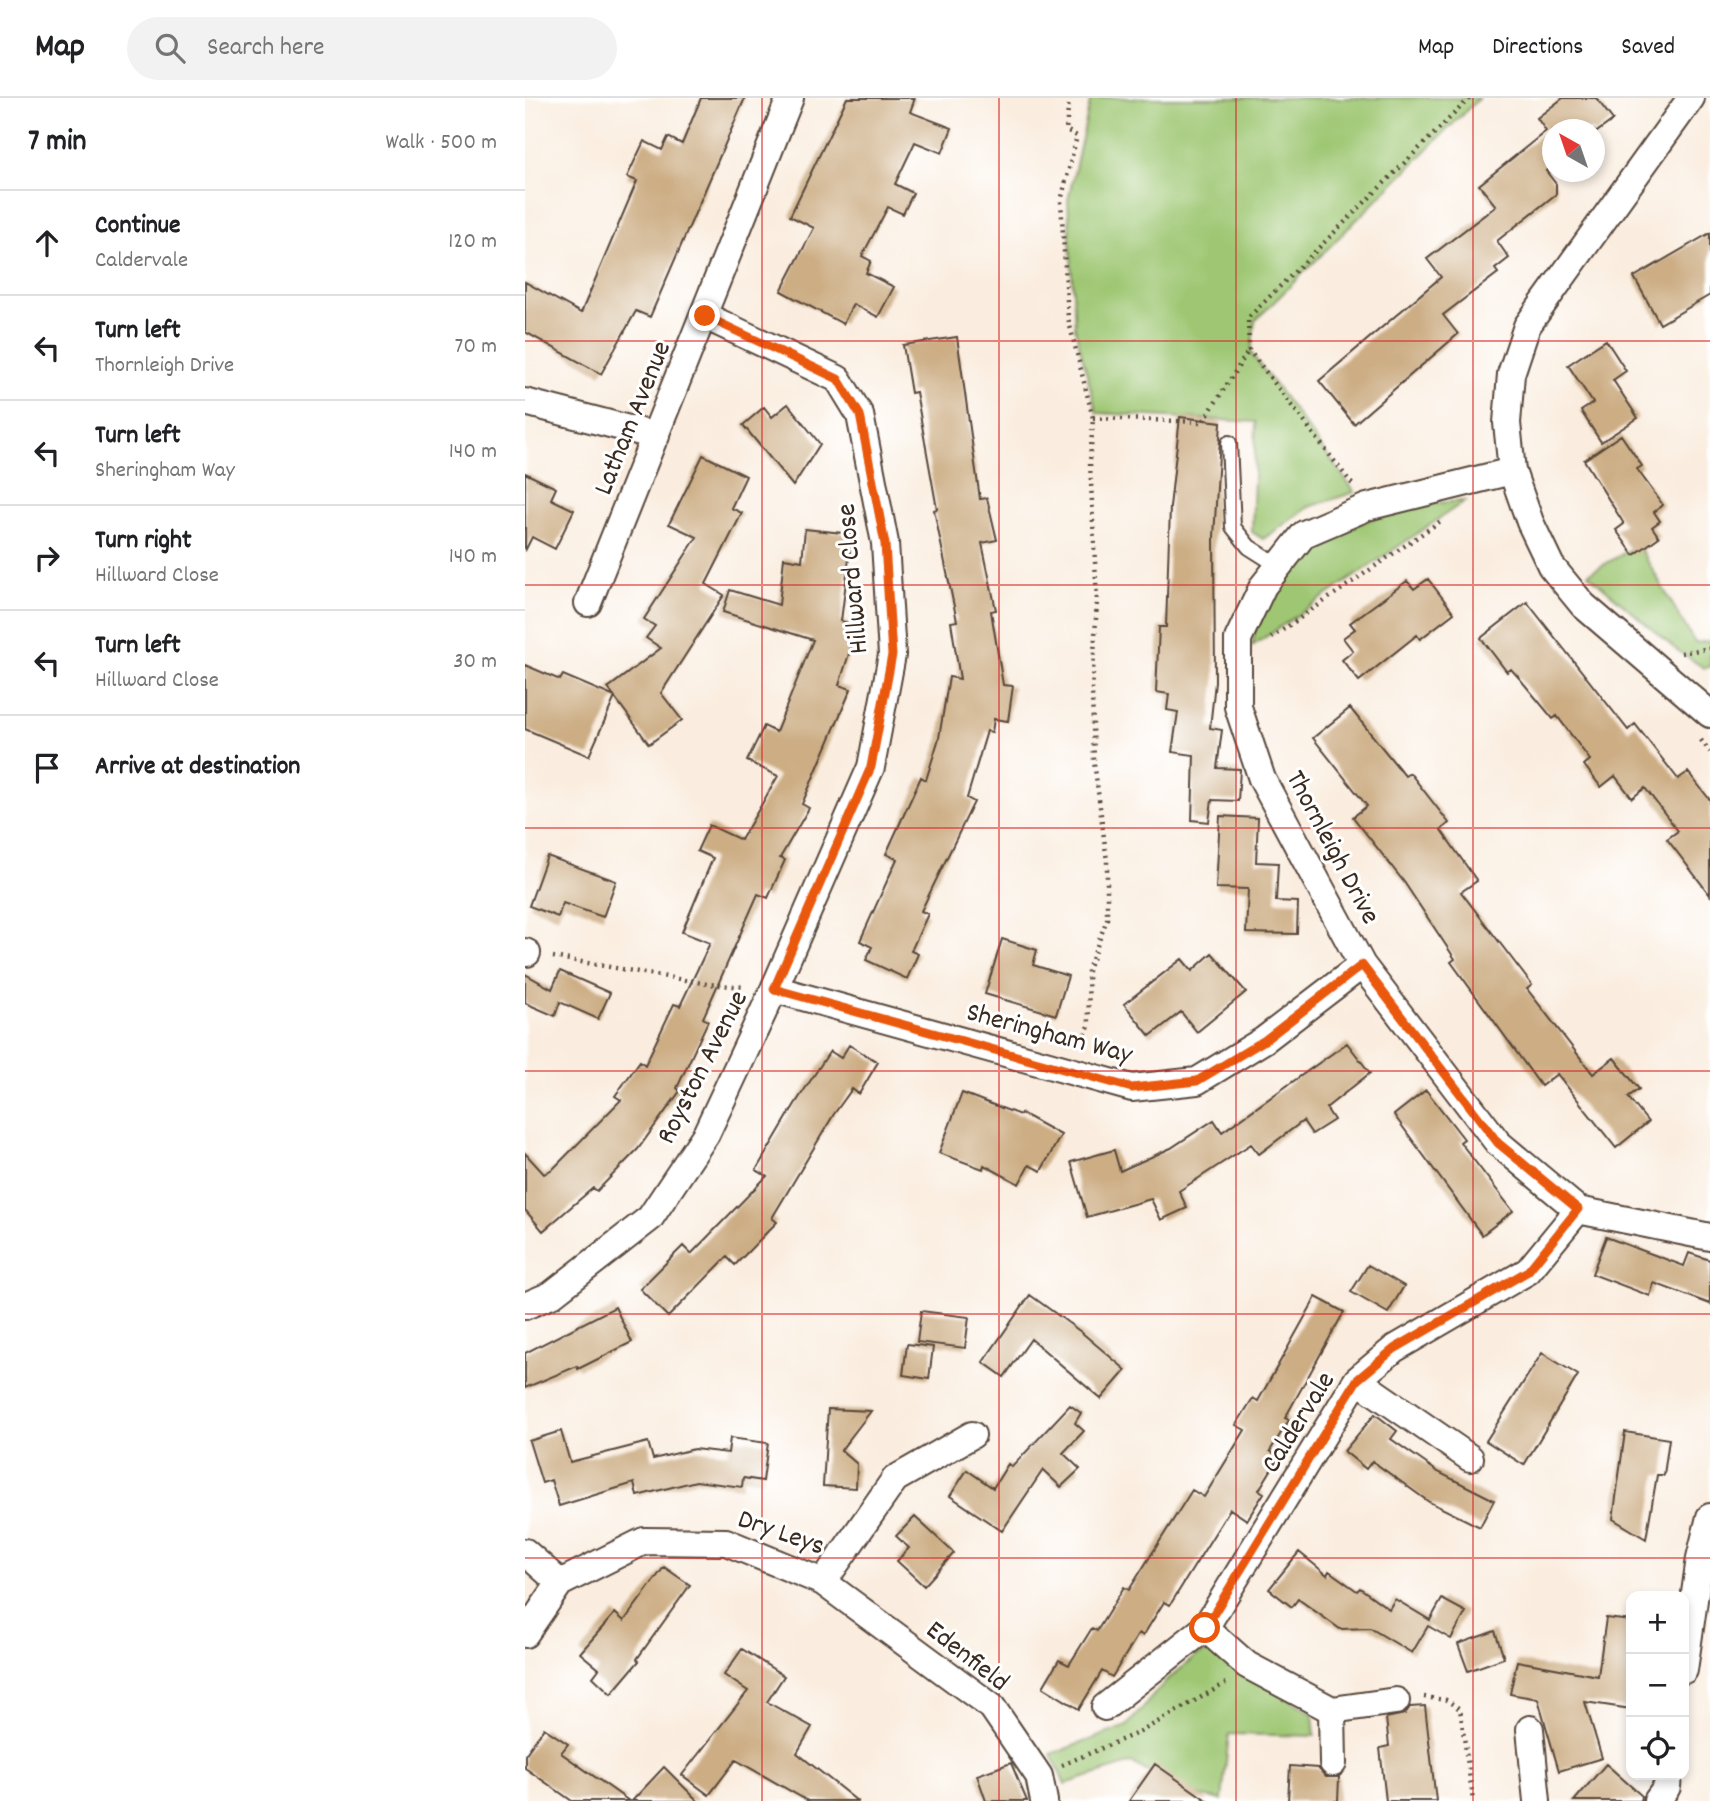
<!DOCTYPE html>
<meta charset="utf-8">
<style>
:root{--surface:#fff;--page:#f2f2f2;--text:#202124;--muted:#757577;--line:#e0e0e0}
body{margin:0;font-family:Dekko,sans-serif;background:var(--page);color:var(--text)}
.controls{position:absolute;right:21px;bottom:21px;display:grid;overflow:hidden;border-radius:14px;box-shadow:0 4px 10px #0003}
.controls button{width:63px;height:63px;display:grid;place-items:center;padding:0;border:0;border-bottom:2px solid var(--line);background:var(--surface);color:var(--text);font:35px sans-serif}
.compass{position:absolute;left:1017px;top:21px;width:63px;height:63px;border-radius:50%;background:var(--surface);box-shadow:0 4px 10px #0003;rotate:320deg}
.stop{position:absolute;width:21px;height:21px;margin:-16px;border:5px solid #ea580c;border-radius:50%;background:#fff}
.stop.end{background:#ea580c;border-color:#fff;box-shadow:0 2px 7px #0008}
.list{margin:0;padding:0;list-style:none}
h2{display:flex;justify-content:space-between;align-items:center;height:91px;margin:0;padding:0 28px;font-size:30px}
h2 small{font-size:23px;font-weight:400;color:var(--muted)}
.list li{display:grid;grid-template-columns:46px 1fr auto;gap:21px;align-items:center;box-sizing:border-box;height:105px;padding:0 28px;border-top:2px solid var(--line)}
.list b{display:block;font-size:26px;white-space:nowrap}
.list p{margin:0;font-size:23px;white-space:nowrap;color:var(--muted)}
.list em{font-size:23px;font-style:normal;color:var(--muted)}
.icon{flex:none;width:38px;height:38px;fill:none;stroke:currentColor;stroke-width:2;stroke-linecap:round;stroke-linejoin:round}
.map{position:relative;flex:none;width:1185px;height:1703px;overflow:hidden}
header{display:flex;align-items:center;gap:42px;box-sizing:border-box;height:98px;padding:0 35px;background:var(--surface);border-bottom:2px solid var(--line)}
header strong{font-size:33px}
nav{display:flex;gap:38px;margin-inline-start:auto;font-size:24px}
.search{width:490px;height:63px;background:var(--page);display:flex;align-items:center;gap:18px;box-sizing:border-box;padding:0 24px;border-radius:38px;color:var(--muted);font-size:26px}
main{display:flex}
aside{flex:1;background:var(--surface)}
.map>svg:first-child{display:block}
.green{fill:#9fc773;stroke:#6d7848;stroke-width:2}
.building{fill:#ccad84}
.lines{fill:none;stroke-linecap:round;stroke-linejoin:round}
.service-casing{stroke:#58473b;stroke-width:18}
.minor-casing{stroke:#58473b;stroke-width:30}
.path{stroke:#58473b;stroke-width:4.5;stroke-dasharray:2 5;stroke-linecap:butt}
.service{stroke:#fff;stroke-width:14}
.minor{stroke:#fff;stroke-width:26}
.route{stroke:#ea580c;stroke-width:9}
.grid{fill:none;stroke:#d62828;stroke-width:2;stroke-opacity:0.55}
.labels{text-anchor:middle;stroke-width:6;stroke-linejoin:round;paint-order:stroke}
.street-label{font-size:28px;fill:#3b2a1e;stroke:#fff}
</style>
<header>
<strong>Map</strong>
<div class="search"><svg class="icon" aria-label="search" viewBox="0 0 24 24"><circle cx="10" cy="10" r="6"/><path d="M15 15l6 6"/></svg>Search here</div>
<nav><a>Map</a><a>Directions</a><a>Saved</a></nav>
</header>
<main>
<aside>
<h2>7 min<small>Walk · 500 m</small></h2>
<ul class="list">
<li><svg class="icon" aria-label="ahead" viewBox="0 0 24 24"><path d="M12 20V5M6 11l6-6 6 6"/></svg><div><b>Continue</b><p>Caldervale</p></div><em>120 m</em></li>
<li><svg class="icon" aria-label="left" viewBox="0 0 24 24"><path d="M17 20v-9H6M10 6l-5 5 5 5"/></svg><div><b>Turn left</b><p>Thornleigh Drive</p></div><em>70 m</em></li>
<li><svg class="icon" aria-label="left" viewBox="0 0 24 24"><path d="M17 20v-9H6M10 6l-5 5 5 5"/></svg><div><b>Turn left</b><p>Sheringham Way</p></div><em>140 m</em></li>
<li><svg class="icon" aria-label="right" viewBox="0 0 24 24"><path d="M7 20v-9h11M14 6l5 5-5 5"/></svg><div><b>Turn right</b><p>Hillward Close</p></div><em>140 m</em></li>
<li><svg class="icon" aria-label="left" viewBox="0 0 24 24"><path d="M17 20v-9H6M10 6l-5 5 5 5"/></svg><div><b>Turn left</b><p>Hillward Close</p></div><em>30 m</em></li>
<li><svg class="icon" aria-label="arrive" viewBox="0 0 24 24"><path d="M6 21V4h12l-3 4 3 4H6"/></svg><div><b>Arrive at destination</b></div></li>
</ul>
</aside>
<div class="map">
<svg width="1185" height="1703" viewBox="0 0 1185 1703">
<rect width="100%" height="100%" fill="#fff"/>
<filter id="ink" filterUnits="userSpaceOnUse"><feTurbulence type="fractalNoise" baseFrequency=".0143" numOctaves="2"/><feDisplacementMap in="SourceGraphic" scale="14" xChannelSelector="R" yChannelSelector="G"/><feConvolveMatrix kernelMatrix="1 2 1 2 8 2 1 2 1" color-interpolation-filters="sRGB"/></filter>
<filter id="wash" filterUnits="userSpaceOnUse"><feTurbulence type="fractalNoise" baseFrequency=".00686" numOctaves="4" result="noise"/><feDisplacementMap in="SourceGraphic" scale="28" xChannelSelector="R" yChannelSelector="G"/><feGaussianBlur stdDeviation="1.57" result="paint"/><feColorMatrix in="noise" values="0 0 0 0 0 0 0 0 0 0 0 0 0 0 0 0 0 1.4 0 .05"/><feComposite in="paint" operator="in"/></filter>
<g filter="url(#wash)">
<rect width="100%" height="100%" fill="#faeddf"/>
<path class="green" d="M566,0H954L730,223L726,255L830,394L784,409L738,441L727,434L731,324L572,315L550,230L543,102Z
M940,403L727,548C745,451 850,405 940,403Z
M1113,447L1170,545L1185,543V569L1179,570L1149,550L1063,476Z
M687,1552L788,1616L790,1638L704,1636L697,1702L662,1695L607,1665L540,1686L526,1656L602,1628L639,1585L671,1558Z"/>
<g id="blocks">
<path class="building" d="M176,0H220L125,219L111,213L76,276L0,234V184L56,215L112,83L102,79L119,43L137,52L143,39L157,46Z
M322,0H390L385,14L427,30L417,55L390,44L370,86L388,95L378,116L363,109L337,158L346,163L341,175L369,189L353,219L328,206L318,226L256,193L289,130L265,118Z
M1038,0H1071L1088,22L1069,36V32H1027V68L1021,73L1031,86V96L972,143L984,160L970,171L973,175L918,217L933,236L829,326L794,283L916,179L902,161L971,108L954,87L1021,33L1012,20Z
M1185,135V197L1135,226L1109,179Z
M432,239L455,401L462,400L472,442L457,445L471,512L466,513L478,587L488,588L483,623L469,621L467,634L462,633L442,700L449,704L396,813L403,816L386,853L393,856L382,881L341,862L347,849L335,843L372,761L361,756L396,679L401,682L414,640L424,579L435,581L426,524L432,523L409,412L412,411L391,294L386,295L378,247Z
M1081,242L1101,273L1088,282L1113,320L1076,344L1056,313L1068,305L1043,267Z
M263,306L295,346L268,388L218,327L239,309L247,319Z
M655,319L696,324L689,439L690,584L685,630L697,632L692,670L715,671L713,703L687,702L684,724L667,722L669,657L647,654L653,614L642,612L644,596L631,594L634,529H641L645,409Z
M1096,337L1117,368L1112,371L1138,407L1129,414L1135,423L1127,429L1134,439L1109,457L1091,432L1099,426L1059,362Z
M178,357L221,378L206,410L217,415L181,486L199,497L136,595L157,622L124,646L83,590L136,550L121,540L130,528L119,521L172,439L144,426Z
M0,375L31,390L26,401L49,412L30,451L7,439L0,453Z
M280,431L327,436L316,523L333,528L314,587L326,591L277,706L284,710L255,760L260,762L243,800L233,796L178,920L183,923L152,990L155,993L113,1051L72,1093L68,1090L18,1133L0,1112V1055L19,1076L29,1070L96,1002L90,998L115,963L120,967L149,906L155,908L185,845L157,834L188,760L172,753L184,727L216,742L253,678L222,663L239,628L251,634L288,542L198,514L205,492L254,507L259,460L277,463Z
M903,481L929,515L895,541L892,537L834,583L817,562L828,553L818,540L830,531L825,525L882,483L889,491Z
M1002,504L1103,632L1110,626L1153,681L1163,674L1185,702V797L1142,741L1153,733L1120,690L1107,700L1090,678L1076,689L1059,667L1065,662L1032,618L1028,621L995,581L986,571L982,574L956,540Z
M0,567L35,582L38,577L90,599L64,658L0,631Z
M825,610L880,678L885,675L924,725L916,732L952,783L936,794L1007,887L1002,891L1068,976L1089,960L1114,991L1103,999L1123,1024L1091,1050L1032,976L1016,988L926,864L930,861L879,784L828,719L842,708L788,640Z
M695,718L733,720L731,764L753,765L751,803L773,804L772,836L721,835L723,791L691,790Z
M22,758L91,783L78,819L38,805L33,819L4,808Z
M477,841L512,852L508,867L543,878L531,917L460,896Z
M687,855L721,894L672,934L656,914L625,938L599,906L657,861L667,873Z
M35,873L85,895L73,921L35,904L30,918L0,905V876L27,891Z
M822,945L845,975L801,1010L809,1022L787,1036L778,1023L734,1056L726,1046L654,1093L662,1110L636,1122L626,1101L562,1119L546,1064L589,1052L595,1073L646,1050L689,1022L697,1034Z
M324,947L353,964L334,996L327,991L309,1016L247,1120L252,1124L210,1167L202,1159L143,1219L115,1191L158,1148L166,1156L242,1078L231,1072L270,1006L305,953L316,960Z
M901,992L939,1041L935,1044L988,1113L957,1137L869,1017Z
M437,995L495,1017L496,1015L536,1037L516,1073L504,1067L494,1086L459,1067L458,1071L414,1055Z
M1081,1139L1159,1168L1164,1155L1185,1162V1206L1129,1185L1125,1198L1067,1176Z
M843,1167L879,1188L863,1215L826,1194Z
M505,1197L556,1234L601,1272L576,1301L506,1241L479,1279L458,1264Z
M791,1199L819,1214L760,1320L764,1322L745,1353L754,1359L734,1392L739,1395L722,1422L705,1411L645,1507L639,1504L618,1538L614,1535L587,1579L577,1573L554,1611L518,1589L534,1562L544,1567L567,1530L572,1533L599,1489L604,1492L667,1392L679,1399L720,1332L711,1327L728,1300L733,1303Z
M90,1209L107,1244L53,1271L52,1268L0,1290V1255Z
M396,1213L444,1219L440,1250L392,1244Z
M382,1246L408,1249L404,1281L378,1277Z
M1017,1255L1053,1277L999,1367L961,1343Z
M545,1307L556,1315L550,1325L559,1333L538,1355L555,1371L536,1389L518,1372L477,1433L425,1398L442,1372L468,1390L483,1366L487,1369Z
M303,1311L346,1313L316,1352L332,1366L331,1390L298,1388Z
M850,1316L872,1333L866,1341L913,1374L969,1402L955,1429L904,1404L847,1363L841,1371L819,1353Z
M36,1333L45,1364L123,1344L128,1361L169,1351L203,1355L205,1340L243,1345L238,1383L218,1380L217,1389L171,1383L112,1398L109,1385L34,1408L26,1382L17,1385L4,1343Z
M1100,1334L1144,1341L1139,1377H1132L1121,1441L1088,1421Z
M390,1419L429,1455L399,1488L372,1463L384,1450L371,1438Z
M774,1454L802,1477L804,1473L832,1493L835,1490L864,1511L870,1501L905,1522L917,1501L941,1514L926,1541L903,1528L887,1555L845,1530L815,1531L773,1501L767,1509L744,1491Z
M139,1469L165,1487L112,1561L114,1563L86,1596L68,1579L74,1571L55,1555L90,1515L99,1523Z
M1081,1520L1106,1523V1611L1060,1604L1077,1660L1034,1673L1013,1601L985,1596L992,1563L1073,1578Z
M970,1533L979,1560L943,1573L933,1546Z
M217,1551L259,1578L242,1604L287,1629L272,1655L332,1703H283L211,1662L184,1697L157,1677L223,1593L199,1577Z
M900,1608L911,1703H861L855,1650L864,1648L861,1620L880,1616L885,1609Z
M19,1630L43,1646L36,1655L104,1703H47L0,1670V1657Z
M486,1665L502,1703H461L452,1677Z
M630,1666L683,1703H604Z
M1081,1666L1117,1698L1116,1703H1049Z
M765,1668L793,1670L801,1679H814L813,1703H763Z
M139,1669L173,1703H107Z"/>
</g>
</g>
<g filter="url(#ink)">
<use href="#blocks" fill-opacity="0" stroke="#58473b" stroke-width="2"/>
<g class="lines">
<g class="service-casing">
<path id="service" d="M704,345L708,429L724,449L754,468"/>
</g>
<g class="minor-casing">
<path id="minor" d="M1166,0L1002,228L986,276L982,325L987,373L1005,424L1026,468L1058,507L1185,616
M0,304L131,338
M987,373L842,409L779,436L738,488L713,541V609L737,681L837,867L973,1045L1053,1112L1185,1139
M63,505L265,0
M0,854L2,855
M249,891L607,990L672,983L739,942L837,867
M0,1208L26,1197L125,1120L181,1036L249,891L346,669L367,557L360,445L335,317L313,281L180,218
M832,1282L945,1360
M0,1454L35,1485
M1175,1460L1185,1419
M298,1484L370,1381L447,1337
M0,1536L35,1485L119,1443L201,1444L298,1484L467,1609L514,1678L519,1703
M1159,1572L1175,1460L1185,1462
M871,1603L807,1612L722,1567L680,1530L832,1282L869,1251L1003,1173L1053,1112
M580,1609L680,1530
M807,1612L808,1665
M1005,1631L1012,1703
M1132,1703L1142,1689L1143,1677"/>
</g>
<path class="path" d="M544,0L541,32L552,38L536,103L543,220L568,320L565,365L572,502L567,592L569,663L582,763V821L563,872L564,928L555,946
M568,320L678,324L724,252
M827,386L724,252L723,220L945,0
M746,540L917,422
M1156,555L1185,550
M1176,642L1185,654
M28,859L182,886L220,889
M899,1599L921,1602L935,1611L948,1703
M537,1667L615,1634L701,1585"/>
<use href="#service" class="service"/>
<use href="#minor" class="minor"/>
</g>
</g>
<g class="lines" filter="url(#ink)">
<path class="route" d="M180,218L313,281L335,317L360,446L367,557L346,669L249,891L607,990L672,983L740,942L837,867L973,1045L1053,1111L1003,1173L869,1251L832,1282L680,1530"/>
</g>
<path class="grid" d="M237,0V1703M474,0V1703M711,0V1703M948,0V1703M0,243H1185M0,487H1185M0,730H1185M0,973H1185M0,1216H1185M0,1460H1185"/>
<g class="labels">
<g class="street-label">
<text transform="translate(105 319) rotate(-68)" y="10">Latham Avenue</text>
<text transform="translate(325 481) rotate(-95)" y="10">Hillward Close</text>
<text transform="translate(810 748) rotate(62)" y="10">Thornleigh Drive</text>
<text transform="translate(525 933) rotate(15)" y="10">Sheringham Way</text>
<text transform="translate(175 968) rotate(-63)" y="10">Royston Avenue</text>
<text transform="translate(771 1323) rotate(-58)" y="10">Caldervale</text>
<text transform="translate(257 1432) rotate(19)" y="10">Dry Leys</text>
<text transform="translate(444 1556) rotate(38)" y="10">Edenfield</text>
</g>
</g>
</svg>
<div class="controls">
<button>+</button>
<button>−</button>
<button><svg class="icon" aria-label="locate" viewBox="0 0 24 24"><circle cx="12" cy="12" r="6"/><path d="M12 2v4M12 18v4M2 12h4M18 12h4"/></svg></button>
</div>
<svg class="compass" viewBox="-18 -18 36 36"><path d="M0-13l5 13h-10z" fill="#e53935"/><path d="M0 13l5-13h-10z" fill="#757577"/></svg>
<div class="stop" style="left:680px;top:1530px"></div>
<div class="stop end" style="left:180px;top:218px"></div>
</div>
</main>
